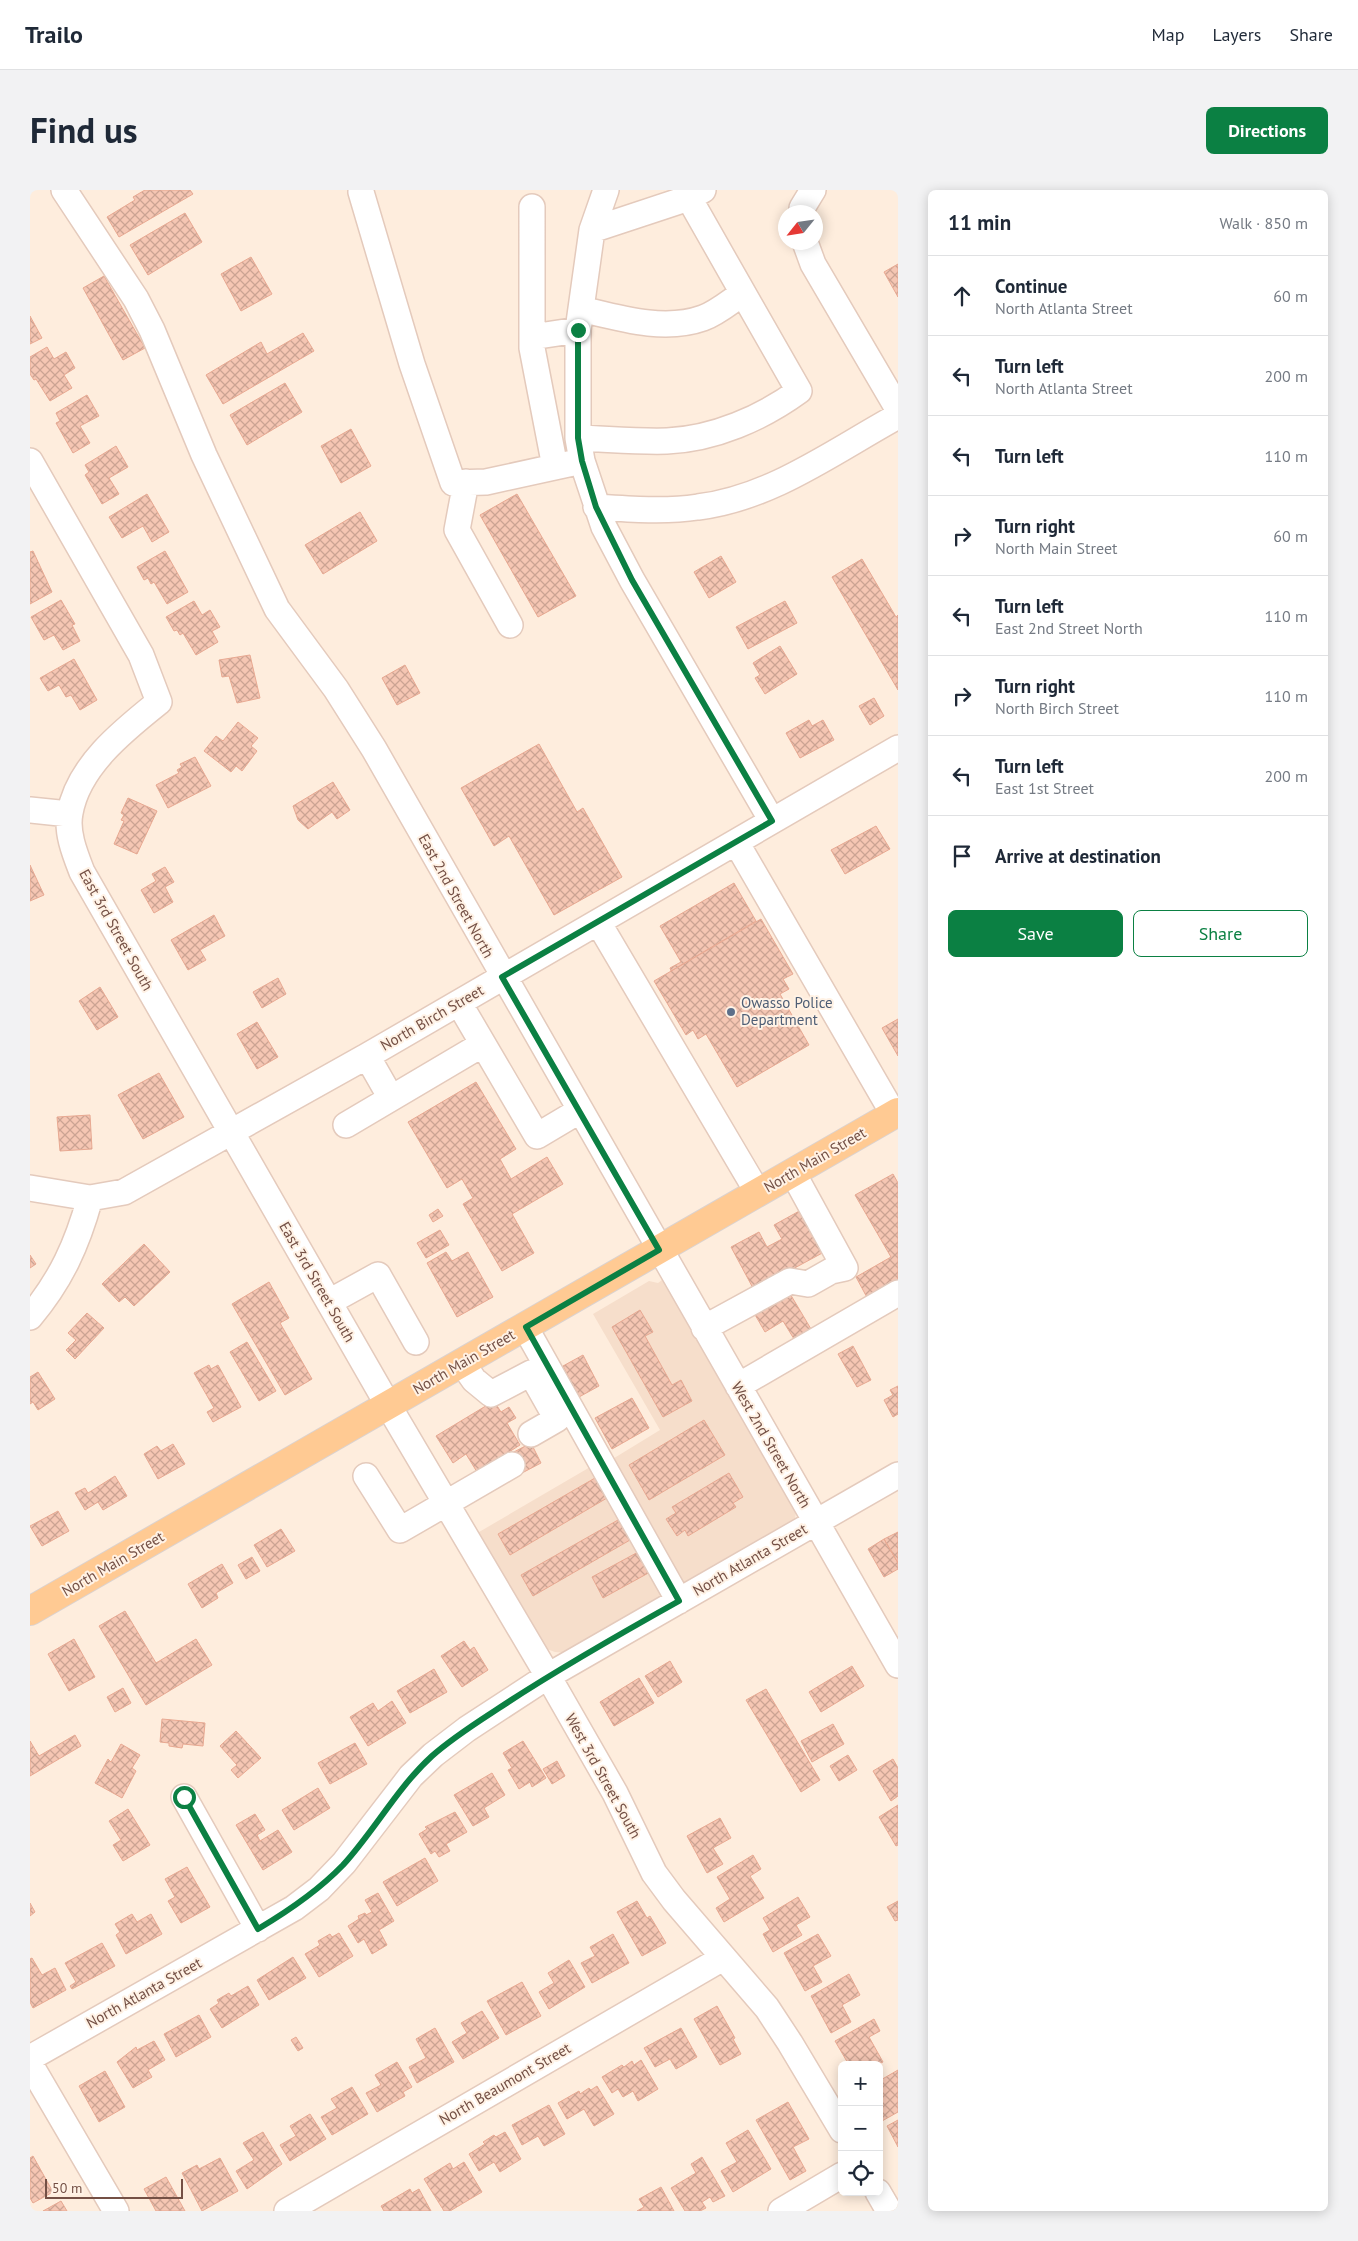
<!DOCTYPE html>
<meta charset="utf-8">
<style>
:root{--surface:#fff;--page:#f2f2f3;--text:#1f2937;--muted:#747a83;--line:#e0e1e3;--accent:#0b8043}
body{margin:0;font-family:"PT Sans",sans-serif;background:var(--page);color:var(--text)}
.controls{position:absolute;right:15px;bottom:15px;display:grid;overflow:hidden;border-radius:8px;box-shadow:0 2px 12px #0003}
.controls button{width:45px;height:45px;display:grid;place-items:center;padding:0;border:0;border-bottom:1px solid var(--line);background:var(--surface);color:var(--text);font:25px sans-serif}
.compass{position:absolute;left:748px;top:15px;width:45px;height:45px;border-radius:50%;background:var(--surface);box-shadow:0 2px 12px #0003;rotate:240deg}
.scale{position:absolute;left:15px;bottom:12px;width:138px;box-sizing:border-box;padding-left:5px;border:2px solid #745045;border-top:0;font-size:14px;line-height:18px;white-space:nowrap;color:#745045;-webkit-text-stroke:4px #fff2e5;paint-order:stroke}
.stop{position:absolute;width:15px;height:15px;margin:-11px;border:4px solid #0b8043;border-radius:50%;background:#fff}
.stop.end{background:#0b8043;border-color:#fff;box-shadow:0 1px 5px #0008}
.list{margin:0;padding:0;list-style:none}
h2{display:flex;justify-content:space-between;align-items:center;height:65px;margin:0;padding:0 20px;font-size:21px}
h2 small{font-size:16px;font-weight:400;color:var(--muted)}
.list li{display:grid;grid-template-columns:32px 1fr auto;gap:15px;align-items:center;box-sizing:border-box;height:80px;padding:0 20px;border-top:1px solid var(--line)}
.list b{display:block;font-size:19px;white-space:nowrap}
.list p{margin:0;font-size:16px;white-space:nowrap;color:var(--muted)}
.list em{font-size:16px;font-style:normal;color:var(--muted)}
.actions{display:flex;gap:10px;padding:15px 20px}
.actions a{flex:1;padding:11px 0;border:1px solid var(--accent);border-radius:8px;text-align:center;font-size:18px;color:var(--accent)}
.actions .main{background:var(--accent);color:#fff}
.icon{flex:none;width:28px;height:28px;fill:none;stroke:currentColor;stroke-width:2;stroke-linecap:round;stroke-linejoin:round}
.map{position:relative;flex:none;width:868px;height:2021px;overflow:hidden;border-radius:8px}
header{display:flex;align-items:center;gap:30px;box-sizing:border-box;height:70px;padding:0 25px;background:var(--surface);border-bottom:1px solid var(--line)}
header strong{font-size:24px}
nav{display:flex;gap:28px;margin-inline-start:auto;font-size:18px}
.intro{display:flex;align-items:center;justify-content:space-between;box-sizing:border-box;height:120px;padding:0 30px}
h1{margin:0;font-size:35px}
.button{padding:12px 22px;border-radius:8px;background:var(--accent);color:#fff;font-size:18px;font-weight:700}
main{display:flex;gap:30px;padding:0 30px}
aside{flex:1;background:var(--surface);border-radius:8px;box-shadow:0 2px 12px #0003}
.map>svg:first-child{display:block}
.residential{fill:#f6decb}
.building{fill:url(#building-cross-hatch);stroke:#e8a992}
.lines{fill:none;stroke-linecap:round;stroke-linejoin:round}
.minor-casing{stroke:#e4cabc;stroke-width:28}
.major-casing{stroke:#dbd2cf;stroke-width:30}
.minor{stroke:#fff;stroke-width:25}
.major{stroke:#ffca93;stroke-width:28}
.route{stroke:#0b8043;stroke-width:6}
.service-dot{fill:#5c6f8a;stroke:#fff2e5;stroke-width:2}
.labels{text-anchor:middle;stroke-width:4;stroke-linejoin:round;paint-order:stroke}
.street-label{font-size:15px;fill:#745045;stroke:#fff2e5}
.service-label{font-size:15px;fill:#4e5e75;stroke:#fff2e5;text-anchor:start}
</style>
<header>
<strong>Trailo</strong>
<nav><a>Map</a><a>Layers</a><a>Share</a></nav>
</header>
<div class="intro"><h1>Find us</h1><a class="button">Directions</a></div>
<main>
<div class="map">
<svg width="868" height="2021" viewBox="0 0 868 2021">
<defs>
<pattern id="building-cross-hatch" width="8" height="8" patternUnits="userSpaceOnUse" patternTransform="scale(1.25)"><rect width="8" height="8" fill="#f5c6b3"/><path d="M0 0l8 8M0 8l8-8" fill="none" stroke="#cba393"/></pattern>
</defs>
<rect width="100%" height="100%" fill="#feeddd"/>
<path class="residential" d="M632,1090L641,1101L767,1318L764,1333L537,1463L525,1462L514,1458L444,1345L579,1266L581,1270L630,1240L563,1124L619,1091L628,1093Z"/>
<path class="building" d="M115,0H160L163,4L89,47L77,27L105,10L103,7Z
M155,23L172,52L118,85L100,55Z
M221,67L242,104L211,121L191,84Z
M868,74V107L854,82Z
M74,86L115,158L93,170L53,98Z
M0,126L12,148L0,154Z
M273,143L284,161L193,214L176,185L231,152L237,164Z
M17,157L24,169L36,162L45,178L34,185L42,198L20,211L6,189L4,190L0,184V167Z
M255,193L272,222L217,255L200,225Z
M57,205L69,226L50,236L60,253L43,263L26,233L30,231L26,223Z
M321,239L341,276L311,293L291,256Z
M86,256L98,277L79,288L89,304L72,314L55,285L59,282L55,275Z
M117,304L139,342L122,352L113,336L92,348L79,327Z
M487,304L546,406L508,427L450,325Z
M330,322L347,351L293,384L275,355Z
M3,361L22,402L0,414V362Z
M135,361L158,402L137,414L124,392L121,394L118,388L114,390L107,377Z
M691,366L706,392L679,408L664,382Z
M832,369L866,427L868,425V500L802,387Z
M31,410L45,434L42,435L50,451L33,460L24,445L14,450L1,427Z
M164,411L172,425L180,420L190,437L182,441L188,452L166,465L153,443L150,445L147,440L144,441L136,427Z
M755,411L767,433L718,459L706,437Z
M750,456L767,484L735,504L725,488L730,485L723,473Z
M220,465L230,508L207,513L199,486L192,487L189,470Z
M44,469L67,510L50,520L41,505L36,507L29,495L18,501L10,488Z
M375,475L390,503L367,515L352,488Z
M844,508L854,526L840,535L829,516Z
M779,530L782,536L793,530L804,550L770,568L756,543Z
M208,532L228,548L221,556L227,561L212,581L206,576L201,582L174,561L186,546L193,551Z
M509,554L547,622L553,618L592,687L524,725L479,646L464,656L431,598Z
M165,567L181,596L138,618L126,595L149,583L147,580L152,577L150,574Z
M303,592L320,620L307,629L302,622L278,639L268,630L263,616Z
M98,608L127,621L107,664L84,654L94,631L91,630L94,625L91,623Z
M846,636L860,659L815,684L801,660Z
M0,675L14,705L0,711Z
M135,677L144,692L135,697L143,712L124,723L111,700L126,691L122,684Z
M704,693L726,731L641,781L640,778L651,772L630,736Z
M184,725L195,746L170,760L176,770L158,780L141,750Z
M731,729L763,784L753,789L759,799L750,804L779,855L707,897L676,844L668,849L663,840L656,845L624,791Z
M248,788L256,804L232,818L223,802Z
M70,797L88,827L67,840L49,811Z
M868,829V866L852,838Z
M227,832L248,867L227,879L207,844Z
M129,883L154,927L113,949L88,905Z
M446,892L486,959L470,969L481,989L517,967L533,994L482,1024L504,1063L472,1081L433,1014L443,1008L432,989L417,998L378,932Z
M60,925L62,959L30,961L27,927Z
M863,984L868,993V1097L840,1113L826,1087L861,1067L825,1005Z
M408,1019L413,1026L403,1032L399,1025Z
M773,1019L796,1061L724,1100L701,1057L729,1042L737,1057L752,1049L744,1035Z
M410,1040L419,1055L396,1068L387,1053Z
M114,1054L140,1082L104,1116L95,1107L89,1112L72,1094Z
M416,1062L422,1071L438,1062L463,1107L427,1127L397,1073Z
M0,1065L6,1074L0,1078Z
M239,1092L259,1128L250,1133L282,1189L255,1205L202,1114Z
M759,1102L781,1139L764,1149L753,1131L735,1142L724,1123Z
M610,1120L623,1142L615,1146L642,1195L651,1190L662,1211L633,1227L582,1137Z
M57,1123L74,1138L45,1169L36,1160L46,1150L38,1143Z
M217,1152L246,1201L229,1211L200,1162Z
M823,1156L841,1190L827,1197L808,1164Z
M553,1165L569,1196L549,1207L533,1176Z
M179,1175L181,1179L188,1175L211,1217L183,1232L177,1222L184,1218L164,1183Z
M8,1182L25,1209L8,1220L3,1212L0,1214V1187Z
M868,1196V1224L863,1227L854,1210L863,1205L860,1200Z
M602,1208L619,1238L582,1259L565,1228Z
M464,1211L471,1222L479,1217L486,1228L477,1233L490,1255L447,1282L436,1264L423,1273L406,1246Z
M674,1230L695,1265L619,1310L599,1275Z
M501,1253L511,1273L492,1283L482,1263Z
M143,1254L155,1274L128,1289L114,1264L127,1256L131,1261Z
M699,1283L713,1307L703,1313L706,1317L658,1346L655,1340L647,1346L636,1329L646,1323L642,1317Z
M85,1286L97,1306L73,1320L68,1312L55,1320L45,1303L55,1298L58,1303Z
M565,1288L577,1308L480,1365L468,1344Z
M28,1321L39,1341L12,1356L0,1336Z
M588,1330L600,1350L503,1406L491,1385Z
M251,1339L265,1361L237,1377L224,1355Z
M868,1342V1373L854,1349Z
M854,1349L868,1373V1379L854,1387L838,1359Z
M610,1361L622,1381L573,1408L562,1387Z
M222,1367L230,1381L216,1389L208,1375Z
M192,1374L203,1393L186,1403L188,1408L172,1418L158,1394Z
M95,1421L126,1473L166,1449L182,1475L116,1515L69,1436Z
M44,1449L65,1487L39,1501L18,1464Z
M434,1451L440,1460L444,1457L458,1480L432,1497L411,1466Z
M640,1471L652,1492L628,1507L615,1486Z
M822,1476L834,1496L791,1522L779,1502Z
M404,1479L417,1502L380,1523L367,1501Z
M609,1488L624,1513L584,1536L570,1512Z
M93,1498L101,1513L85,1522L77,1507Z
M736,1499L790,1590L771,1602L716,1510Z
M362,1511L376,1533L338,1556L320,1527L343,1513L348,1521Z
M132,1529L175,1533L173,1556L153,1554L152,1558L139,1556V1553L130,1552Z
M803,1534L814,1554L782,1572L771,1551Z
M206,1541L231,1568L208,1588L201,1580L207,1575L190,1556Z
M45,1545L51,1556L0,1586V1551L9,1566Z
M493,1551L516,1588L502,1597L500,1592L489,1599L478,1580L482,1578L473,1563Z
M325,1553L337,1574L300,1594L288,1573Z
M91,1554L110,1565L102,1578L106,1581L92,1608L65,1593L78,1569L81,1572Z
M818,1565L827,1580L809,1591L800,1576Z
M863,1569L868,1578V1606L861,1611L843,1581Z
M527,1571L535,1586L522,1594L513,1579Z
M462,1583L475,1605L454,1618L459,1627L443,1636L424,1605Z
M288,1598L300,1618L264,1640L252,1620Z
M868,1615V1655L866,1656L849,1627Z
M98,1619L120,1655L93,1671L83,1655L91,1650L79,1631Z
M425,1622L437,1642L416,1654L420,1661L409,1667L405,1661L401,1664L389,1644L397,1639L395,1637Z
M225,1624L235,1640L227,1645L230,1651L248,1640L262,1662L233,1680L206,1635Z
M690,1628L701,1648L683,1658L693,1674L677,1683L657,1646Z
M723,1665L731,1679L720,1686L734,1708L694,1732L686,1718L700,1709L687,1687Z
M395,1668L408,1691L367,1716L353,1692Z
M157,1677L180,1717L151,1733L138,1711L145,1707L135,1689Z
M348,1703L364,1731L349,1740L357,1755L342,1764L334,1749L328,1753L318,1736L329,1729L328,1726L335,1723L336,1725L342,1722L335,1710Z
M768,1707L780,1727L766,1735L772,1745L743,1762L733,1744L740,1740L733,1728Z
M607,1711L617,1728L620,1726L636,1753L612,1766L587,1722Z
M868,1711V1730L865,1731L857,1717Z
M0,1713L5,1722L0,1726Z
M102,1724L107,1732L121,1724L132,1744L96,1764L86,1745L90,1742L85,1734Z
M309,1743L323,1766L289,1787L275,1764L290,1755L288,1751L300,1744L302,1747Z
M583,1744L599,1773L562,1793L551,1773L565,1766L560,1757Z
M788,1744L801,1766L783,1776L792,1792L775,1801L754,1763Z
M72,1753L85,1776L42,1799L40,1796L46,1792L35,1773Z
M263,1767L276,1788L239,1810L227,1790Z
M2,1768L12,1785L25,1778L36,1800L3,1818L0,1812V1769Z
M539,1770L555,1797L519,1819L509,1802L524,1793L518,1783Z
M819,1784L830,1805L812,1815L821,1832L801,1843L781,1806Z
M492,1792L511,1826L476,1845L457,1811Z
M218,1796L229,1815L192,1838L180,1819L189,1813L187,1810L199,1803L201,1806Z
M687,1816L705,1848L703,1849L711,1864L690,1875L664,1829Z
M452,1821L469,1848L433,1869L422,1852L437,1843L431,1833Z
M169,1825L181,1847L146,1867L134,1844Z
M844,1829L850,1841L839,1847L853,1872L847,1875H819L805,1851Z
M405,1838L424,1872L387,1893L379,1877L396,1868L386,1849Z
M651,1838L667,1867L646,1879L640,1869L625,1877L614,1858Z
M266,1847L273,1858L268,1861L261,1850Z
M124,1851L135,1870L118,1880L122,1887L103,1898L87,1872L106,1857L107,1860Z
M611,1870L628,1899L608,1911L603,1901L593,1907L588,1899L582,1903L572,1887L592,1875L594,1877L602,1871L604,1875Z
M367,1872L382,1897L373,1902L375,1906L347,1922L336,1903L351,1895L345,1885Z
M868,1880V1922L852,1931L849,1926V1891Z
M75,1881L95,1917L69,1932L49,1896Z
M567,1896L584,1924L564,1936L554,1919L537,1929L528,1913L549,1901L550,1904L559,1898L561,1900Z
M322,1897L338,1924L302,1945L291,1927L307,1918L301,1909Z
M758,1912L779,1949L763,1957L776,1981L760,1990L726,1930Z
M519,1915L535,1944L514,1956L508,1946L492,1955L482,1935Z
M280,1924L296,1949L260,1971L250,1955L266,1946L260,1936Z
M868,1930V1957L857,1936Z
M718,1940L741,1979L703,2002L691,1981L707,1972L696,1953Z
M233,1942L252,1974L217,1999L206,1981L224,1970L213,1953Z
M475,1942L491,1969L470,1982L464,1972L449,1981L439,1964L455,1954L453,1952L464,1945L466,1947Z
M3,1966L23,2002L3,2013L0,2008V1968Z
M672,1967L695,2006L683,2012L680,2007L672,2012L676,2018L670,2021H655L641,1998L666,1983L661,1974Z
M190,1968L208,2001L172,2021L152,1983L167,1975L169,1979Z
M434,1972L452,2002L420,2021H414L394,1989L420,1973L423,1979Z
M136,1987L155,2021H126L114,1999Z
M631,1997L644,2021H607L614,2017L609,2009Z
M380,1999L382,2003L389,1999L401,2021H354L351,2016Z
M31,2011L37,2021H13Z"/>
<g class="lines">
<g class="minor-casing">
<path id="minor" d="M34,0L106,109L122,140L174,265L247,419L306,499L344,559L868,1475
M576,0L562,40L548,140V248L552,271L574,337L602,390L742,631
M673,0L659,8L713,103
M331,2L382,174L423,293L456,292L552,271
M502,17V158L525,277
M772,22V18L783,0
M562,40L659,8
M775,52L783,74L868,219
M502,147L548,140
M548,248C578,249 608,252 637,251C684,249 732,228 769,201L713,103C701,111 687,123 673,128C634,142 589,128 551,119
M0,271L111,465L129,512C94,540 48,576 40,623C36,642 45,664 52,682L358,1215L518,1486L585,1603L624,1683L644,1710L737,1818L760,1853L812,1940
M436,292L427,340L480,435
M566,317C600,319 634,322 668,317C742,308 804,261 868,226
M0,620L39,624
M706,652L864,925
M568,732L728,1003
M429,813L507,946L549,921
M337,866L361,908
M316,935L453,854
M0,998L60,1008L94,1002L337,866L868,558
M299,1112L348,1085L386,1152
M0,1127C31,1090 47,1055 60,1008
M495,1137L649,1411
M674,1138L760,1091L778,1094L801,1081L815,1078L763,983
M432,1173L444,1190L461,1204L501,1183L527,1229L501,1244
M708,1196L868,1103
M336,1286L370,1340L482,1275
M154,1607L228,1739
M0,1868L264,1718L289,1699L314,1673L381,1586L403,1565L437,1539L518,1486L868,1285
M0,1874L86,2021
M848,2002L859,2021
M257,2021L693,1768
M751,2021L812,1985"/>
</g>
<g class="major-casing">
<path id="major" d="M0,1421L868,922"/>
</g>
<use href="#minor" class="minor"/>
<use href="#major" class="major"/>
</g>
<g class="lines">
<path class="route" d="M154,1607L228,1739C260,1720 288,1701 313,1675C345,1640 367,1598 402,1566C422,1548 446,1533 469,1518C528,1479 588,1445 649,1411L496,1137L629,1060L472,787L742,631L602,390L566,317L552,271L548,248V140"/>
</g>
<circle class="service-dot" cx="701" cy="822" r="5"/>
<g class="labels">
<g class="street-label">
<text transform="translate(426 706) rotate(61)" y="5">East 2nd Street North</text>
<text transform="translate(86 740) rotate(61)" y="5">East 3rd Street South</text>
<text transform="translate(402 828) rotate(-30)" y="5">North Birch Street</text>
<text transform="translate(785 970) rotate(-30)" y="5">North Main Street</text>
<text transform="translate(287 1092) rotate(60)" y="5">East 3rd Street South</text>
<text transform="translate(434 1172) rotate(-30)" y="5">North Main Street</text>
<text transform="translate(741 1255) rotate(60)" y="5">West 2nd Street North</text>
<text transform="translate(720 1370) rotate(-30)" y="5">North Atlanta Street</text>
<text transform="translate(83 1374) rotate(-30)" y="5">North Main Street</text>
<text transform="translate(573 1586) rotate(61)" y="5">West 3rd Street South</text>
<text transform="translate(114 1803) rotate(-29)" y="5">North Atlanta Street</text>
<text transform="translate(475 1894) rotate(-30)" y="5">North Beaumont Street</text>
</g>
<g class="service-label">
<text x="711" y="818">Owasso Police<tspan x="711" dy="17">Department</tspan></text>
</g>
</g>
</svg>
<div class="controls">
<button>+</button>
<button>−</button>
<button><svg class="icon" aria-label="locate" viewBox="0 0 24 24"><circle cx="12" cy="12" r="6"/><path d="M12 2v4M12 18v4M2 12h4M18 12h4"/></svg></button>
</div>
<svg class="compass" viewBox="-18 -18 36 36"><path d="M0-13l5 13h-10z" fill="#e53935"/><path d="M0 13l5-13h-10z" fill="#747a83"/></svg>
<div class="scale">50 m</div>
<div class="stop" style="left:154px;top:1607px"></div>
<div class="stop end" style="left:548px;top:140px"></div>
</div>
<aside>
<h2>11 min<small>Walk · 850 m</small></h2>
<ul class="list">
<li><svg class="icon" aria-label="ahead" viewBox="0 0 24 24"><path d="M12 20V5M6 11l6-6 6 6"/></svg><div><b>Continue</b><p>North Atlanta Street</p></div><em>60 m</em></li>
<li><svg class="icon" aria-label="left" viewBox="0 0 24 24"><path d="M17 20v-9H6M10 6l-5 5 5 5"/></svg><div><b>Turn left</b><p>North Atlanta Street</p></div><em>200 m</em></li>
<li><svg class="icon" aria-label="left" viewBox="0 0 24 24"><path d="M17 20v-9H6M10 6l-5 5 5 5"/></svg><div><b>Turn left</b></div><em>110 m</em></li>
<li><svg class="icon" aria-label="right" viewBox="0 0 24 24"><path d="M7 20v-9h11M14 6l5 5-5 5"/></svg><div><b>Turn right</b><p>North Main Street</p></div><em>60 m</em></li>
<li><svg class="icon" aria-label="left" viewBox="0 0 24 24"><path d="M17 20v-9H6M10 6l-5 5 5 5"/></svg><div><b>Turn left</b><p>East 2nd Street North</p></div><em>110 m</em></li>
<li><svg class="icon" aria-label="right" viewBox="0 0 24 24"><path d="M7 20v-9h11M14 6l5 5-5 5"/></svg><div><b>Turn right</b><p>North Birch Street</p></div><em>110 m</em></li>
<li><svg class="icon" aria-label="left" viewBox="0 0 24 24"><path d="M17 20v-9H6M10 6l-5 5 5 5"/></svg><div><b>Turn left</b><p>East 1st Street</p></div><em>200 m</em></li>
<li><svg class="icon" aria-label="arrive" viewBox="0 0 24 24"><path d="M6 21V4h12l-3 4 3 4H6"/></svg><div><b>Arrive at destination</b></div></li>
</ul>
<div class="actions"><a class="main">Save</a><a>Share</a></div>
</aside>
</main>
